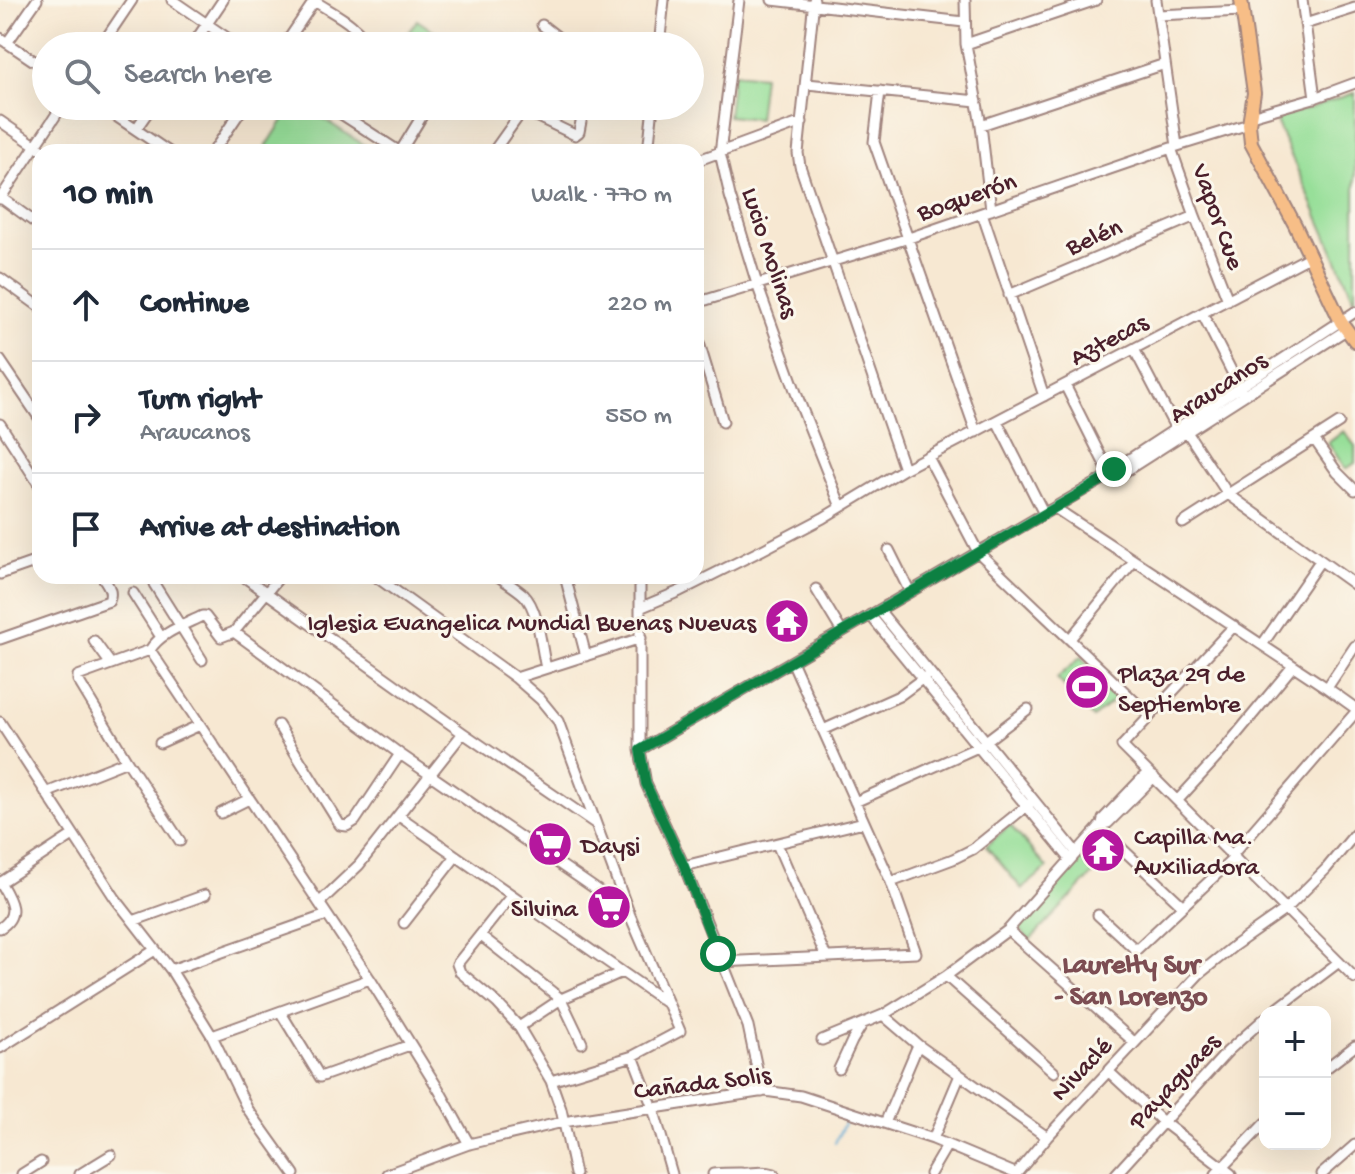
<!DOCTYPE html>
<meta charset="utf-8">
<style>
:root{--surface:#fff;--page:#f6f6f7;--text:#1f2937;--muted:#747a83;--line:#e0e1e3}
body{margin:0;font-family:"Gochi Hand",sans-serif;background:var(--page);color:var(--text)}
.controls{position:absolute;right:24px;bottom:24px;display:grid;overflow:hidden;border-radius:16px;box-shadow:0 8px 32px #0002}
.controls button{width:72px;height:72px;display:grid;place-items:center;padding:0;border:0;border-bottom:2px solid var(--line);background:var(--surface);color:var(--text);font:40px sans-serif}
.stop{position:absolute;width:24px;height:24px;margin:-18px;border:6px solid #0b8043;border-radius:50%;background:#fff}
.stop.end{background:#0b8043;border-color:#fff;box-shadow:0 2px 8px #0008}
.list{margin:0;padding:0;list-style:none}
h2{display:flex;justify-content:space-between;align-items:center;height:104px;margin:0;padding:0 32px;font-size:34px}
h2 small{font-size:26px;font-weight:400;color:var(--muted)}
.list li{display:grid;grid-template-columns:52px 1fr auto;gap:24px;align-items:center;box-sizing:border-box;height:112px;padding:0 32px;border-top:2px solid var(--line)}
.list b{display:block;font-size:30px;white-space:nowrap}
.list p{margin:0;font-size:26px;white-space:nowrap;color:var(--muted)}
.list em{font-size:26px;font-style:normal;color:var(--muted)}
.icon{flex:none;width:44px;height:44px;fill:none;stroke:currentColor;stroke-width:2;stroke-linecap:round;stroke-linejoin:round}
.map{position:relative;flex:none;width:1355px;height:1174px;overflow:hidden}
.search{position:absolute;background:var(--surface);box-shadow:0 8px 32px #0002;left:32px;top:32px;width:672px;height:88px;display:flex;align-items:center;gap:20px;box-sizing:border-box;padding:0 28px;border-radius:44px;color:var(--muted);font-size:30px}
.panel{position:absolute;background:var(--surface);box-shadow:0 8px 32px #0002;left:32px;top:144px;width:672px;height:440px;border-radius:24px}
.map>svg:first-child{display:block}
.green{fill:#97df99;stroke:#707f62;stroke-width:2}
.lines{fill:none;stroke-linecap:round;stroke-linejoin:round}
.stream{stroke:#5ba9d4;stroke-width:2}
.minor-casing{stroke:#a0847e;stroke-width:13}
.major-casing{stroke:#a0847e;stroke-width:16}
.minor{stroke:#fff;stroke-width:9}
.major{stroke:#f7be87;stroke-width:12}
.route{stroke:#0b8043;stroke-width:10}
.labels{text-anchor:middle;stroke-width:6;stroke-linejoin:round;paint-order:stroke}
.street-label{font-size:26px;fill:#4a1f2b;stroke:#fbf7ec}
.poi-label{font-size:26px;fill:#4a1f2b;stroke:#fbf7ec;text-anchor:start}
.neighbourhood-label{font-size:28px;font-weight:bold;fill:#7c4d52;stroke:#fbf7ec}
</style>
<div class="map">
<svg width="1355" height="1174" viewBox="0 0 1355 1174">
<rect width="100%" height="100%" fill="#fbf7ec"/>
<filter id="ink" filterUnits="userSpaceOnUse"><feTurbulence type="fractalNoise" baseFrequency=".0125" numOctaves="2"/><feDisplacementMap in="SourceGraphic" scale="16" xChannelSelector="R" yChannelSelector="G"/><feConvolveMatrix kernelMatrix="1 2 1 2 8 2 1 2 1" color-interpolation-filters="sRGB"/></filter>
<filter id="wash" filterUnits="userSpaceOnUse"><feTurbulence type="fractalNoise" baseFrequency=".006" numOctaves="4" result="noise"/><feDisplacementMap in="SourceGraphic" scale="32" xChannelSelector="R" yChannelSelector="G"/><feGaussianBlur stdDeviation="1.8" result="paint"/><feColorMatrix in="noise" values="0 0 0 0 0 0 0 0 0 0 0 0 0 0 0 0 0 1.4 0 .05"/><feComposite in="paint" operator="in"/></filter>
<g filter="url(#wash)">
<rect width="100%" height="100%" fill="#f7e8d2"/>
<path class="green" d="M417,20L441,36L434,46H400Z
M733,73L763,76L758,119L728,116Z
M1355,93V301L1275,119Z
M292,106H303L375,152H263Z
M1344,431L1355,446V463L1346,469L1328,443Z
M1081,657L1117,697L1093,718L1057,678Z
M1010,825L1047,868L1022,889L986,846Z
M1080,856L1095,872L1030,940L1017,927Z"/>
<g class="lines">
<path class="stream" d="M672,1100L698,1096
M835,1143L847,1117"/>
</g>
</g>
<g filter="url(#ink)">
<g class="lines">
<g class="minor-casing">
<path id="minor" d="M172,0L239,46
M313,0C332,13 359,24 368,46
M739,0L720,153L730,196L757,284L799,401L841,507
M772,0L964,22
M814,0L798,153L800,166L904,469
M965,0L966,44L981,125L991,210
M1156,0L1177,146
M1302,0L1315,98
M1158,15L1242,11
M1305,24L1355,8
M542,25L560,39L573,46
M0,38L46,69
M7,43L37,0
M966,44L1096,0
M101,46L132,0
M192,46L223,0
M284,46L315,0
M659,46L664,0
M807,84L977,101
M880,91L874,142L976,432
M101,106L169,152
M329,106L400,152
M1251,116L1317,97L1355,83
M0,121L45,152
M981,125L1165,64
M136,129L152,106
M1171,148L1195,216L1228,300
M213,152L244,106
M400,152L428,106
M493,152L523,110L575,135L579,132L584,106
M648,152L653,106
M696,161L802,122
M0,197L40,226
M0,199L62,106
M982,213L1044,396
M0,278L40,307
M1009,295L1195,216
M696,303L909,238L1171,148L1249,124
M1202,313L1242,392
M696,333L723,422
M1134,349L1176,429L1187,432L1228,494L1355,585
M0,360L40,419
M1065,385L1110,475
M997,421L1044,514
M0,424L40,486
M1314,439L1337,472L1355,490
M928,457L978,552L1150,716
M1111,475L1114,469L1355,312
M1055,508L1327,688L1355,708
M1183,523L1339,423
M889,550L910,592
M0,574L40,560
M243,576L463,733L596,824
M375,576L516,678L540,699L558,721L629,913L680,1031L633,1056L551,1081
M498,576C506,582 516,588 524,595C539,610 541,648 546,668
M565,576L586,656
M640,576V750L646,784L684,866L748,1026L762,1092
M154,584L202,660
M816,589L842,632
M133,593L161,637
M642,607L680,591L762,550L823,518L904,469L1309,257
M879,610L1076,852
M870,615L1070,859
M1234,626L1122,746L1355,978
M234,632L400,754L629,912
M0,639L109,601C113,591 108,585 102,576
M1070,639L1134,561
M94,641L110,663
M1262,645L1320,561
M150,650L370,979L439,1090L469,1144
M516,678L641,638
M1327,688L1355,646
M0,722L115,898L171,970L212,1036L247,1108L294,1174
M278,725L340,825L347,826L355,821L400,754
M823,730L899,696L926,676
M160,743L200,725
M640,750L1110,475L1118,476L1346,330
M46,793L127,761
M1178,800L1221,753L1293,666
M855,802L978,747L1028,709
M221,813L249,799
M399,816L668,1004
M1102,824L1108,823L1154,777
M1099,827L1183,906
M180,841L127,761L78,680V676L150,650C160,633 184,625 202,616H205L221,637L234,632L280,576
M777,844L826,957
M1232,855L1355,713
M684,866L864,822
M0,882C10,899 21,915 0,928
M891,882L953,859L973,849L1029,804
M0,883L73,835
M512,895L457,964L460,972L497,1003L519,1027L551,1081L561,1109L575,1174
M319,903L359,865L463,733
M1098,915L1136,950L1235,857
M133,921L205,895
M404,923L456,856
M1008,930L1134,1042
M480,935L561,999L582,1043
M721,962L916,953L891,882L792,661
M171,970L327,915
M946,976L1054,1072
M1273,1012L1339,962
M281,1013L320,1077L410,1045
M883,1015L918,1045L1047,1137
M519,1027L561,999L622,972
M212,1036L370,979
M822,1040L883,1015L946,976L1008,930L1102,824L1103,819L1148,772
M0,1048L155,950
M633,1056L653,1108L672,1174
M839,1069L852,1041L863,1023
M1325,1069L1355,1046
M1108,1071L1163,1122L1231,1174
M885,1123L918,1045
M933,1139L960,1075
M22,1174L41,1162
M80,1174L111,1155
M387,1174L469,1144L563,1122L765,1091L801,1096L933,1139L1017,1174
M713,1174C723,1173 731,1173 740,1173C752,1174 762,1170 774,1174
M930,1174L947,1145
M1016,1174L1047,1137L1199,974L1235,945L1286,909L1326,869L1355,834
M1116,1174L1228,1051L1265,1018
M1216,1174L1265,1123
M1322,1174L1355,1145"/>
</g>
<g class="major-casing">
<path id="major" d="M1241,0L1254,93L1249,124L1251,143L1295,225L1341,322L1355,341"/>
</g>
<use href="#minor" class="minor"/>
<use href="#major" class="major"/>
</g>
</g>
<g class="lines" filter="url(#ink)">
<path class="route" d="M718,954L684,866L646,784L640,750L1111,475L1114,469"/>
</g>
<defs>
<g id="temple-disc" transform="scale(2.3)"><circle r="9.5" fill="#b5179e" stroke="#fbf7ec"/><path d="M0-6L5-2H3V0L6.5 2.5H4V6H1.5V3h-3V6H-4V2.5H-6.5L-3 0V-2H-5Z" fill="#fff"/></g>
<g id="stadium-disc" transform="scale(2.3)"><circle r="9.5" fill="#b5179e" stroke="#fbf7ec"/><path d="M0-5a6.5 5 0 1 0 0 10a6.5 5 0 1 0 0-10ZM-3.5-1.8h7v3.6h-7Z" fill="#fff"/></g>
<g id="supermarket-disc" transform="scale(2.3)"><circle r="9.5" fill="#b5179e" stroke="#fbf7ec"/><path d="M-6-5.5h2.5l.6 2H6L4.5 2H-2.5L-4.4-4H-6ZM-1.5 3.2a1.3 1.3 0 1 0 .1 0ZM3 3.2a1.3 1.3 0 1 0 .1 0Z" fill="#fff"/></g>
</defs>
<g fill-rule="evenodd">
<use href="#temple-disc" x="787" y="621"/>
<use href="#stadium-disc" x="1087" y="687"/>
<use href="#supermarket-disc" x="550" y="844"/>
<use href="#temple-disc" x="1103" y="850"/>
<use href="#supermarket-disc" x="609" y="907"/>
</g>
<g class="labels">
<g class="street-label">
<text transform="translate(966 195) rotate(-19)" y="9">Boquerón</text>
<text transform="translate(1220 216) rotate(70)" y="9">Vapor Cue</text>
<text transform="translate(1093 235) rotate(-23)" y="9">Belén</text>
<text transform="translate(772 252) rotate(72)" y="9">Lucio Molinas</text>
<text transform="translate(1108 338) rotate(-28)" y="9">Aztecas</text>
<text transform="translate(1217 386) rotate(-33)" y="9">Araucanos</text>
<text transform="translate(1080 1068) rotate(-47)" y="9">Nivaclé</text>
<text transform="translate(1173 1080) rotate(-47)" y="9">Payaguaes</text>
<text transform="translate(702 1081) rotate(-7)" y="9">Cañada Solis</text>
</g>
<g class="poi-label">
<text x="756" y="630" text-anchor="end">Iglesia Evangelica Mundial Buenas Nuevas</text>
<text x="1118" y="681">Plaza 29 de<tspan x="1118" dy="30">Septiembre</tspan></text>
<text x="1134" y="844">Capilla Ma.<tspan x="1134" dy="30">Auxiliadora</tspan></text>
<text x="581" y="853">Daysi</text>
<text x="578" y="916" text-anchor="end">Silvina</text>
</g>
<g class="neighbourhood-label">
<text x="1131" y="972">Laurelty Sur<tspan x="1131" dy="32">- San Lorenzo</tspan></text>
</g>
</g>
</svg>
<div class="controls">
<button>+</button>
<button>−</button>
</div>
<div class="stop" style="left:718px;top:954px"></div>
<div class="stop end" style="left:1114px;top:469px"></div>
<div class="search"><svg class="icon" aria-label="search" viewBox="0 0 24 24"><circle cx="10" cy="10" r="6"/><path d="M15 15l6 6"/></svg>Search here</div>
<section class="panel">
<h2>10 min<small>Walk · 770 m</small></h2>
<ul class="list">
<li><svg class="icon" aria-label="ahead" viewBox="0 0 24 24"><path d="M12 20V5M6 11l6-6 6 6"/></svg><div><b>Continue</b></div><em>220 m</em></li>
<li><svg class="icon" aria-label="right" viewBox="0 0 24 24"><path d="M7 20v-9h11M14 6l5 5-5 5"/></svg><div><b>Turn right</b><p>Araucanos</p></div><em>550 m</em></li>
<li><svg class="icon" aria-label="arrive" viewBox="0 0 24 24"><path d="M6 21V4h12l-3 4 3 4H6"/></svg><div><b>Arrive at destination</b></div></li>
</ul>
</section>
</div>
